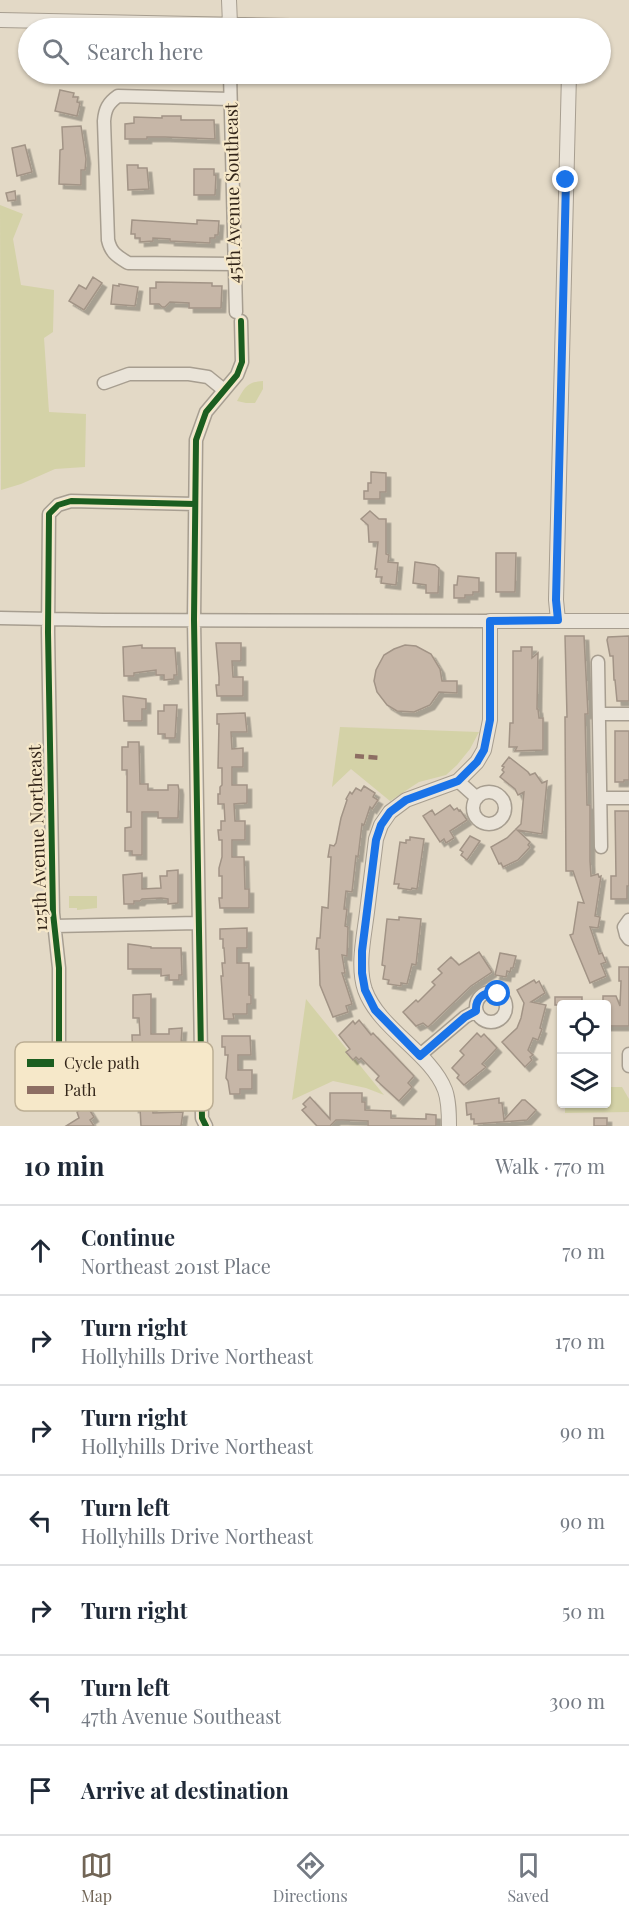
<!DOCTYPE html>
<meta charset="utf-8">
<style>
:root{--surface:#fff;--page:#f2f2f3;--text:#1f2937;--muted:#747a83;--line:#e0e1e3;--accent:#716556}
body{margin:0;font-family:"Playfair Display",serif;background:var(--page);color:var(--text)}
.controls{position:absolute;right:18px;bottom:18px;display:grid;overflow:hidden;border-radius:6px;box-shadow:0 2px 4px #0004}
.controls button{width:54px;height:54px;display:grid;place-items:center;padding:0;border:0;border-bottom:2px solid var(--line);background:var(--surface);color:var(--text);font:30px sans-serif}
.stop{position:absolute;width:18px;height:18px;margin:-14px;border:4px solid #1a73e8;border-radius:50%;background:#fff}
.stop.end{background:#1a73e8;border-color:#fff;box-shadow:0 2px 6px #0008}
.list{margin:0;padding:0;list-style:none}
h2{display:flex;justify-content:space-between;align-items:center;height:78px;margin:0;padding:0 24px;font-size:26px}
h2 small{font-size:20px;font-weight:400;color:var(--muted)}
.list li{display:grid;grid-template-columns:39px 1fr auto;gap:18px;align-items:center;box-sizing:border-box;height:90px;padding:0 24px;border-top:2px solid var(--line)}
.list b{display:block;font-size:22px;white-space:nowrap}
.list p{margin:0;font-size:20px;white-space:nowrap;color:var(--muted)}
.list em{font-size:20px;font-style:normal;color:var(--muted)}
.icon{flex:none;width:33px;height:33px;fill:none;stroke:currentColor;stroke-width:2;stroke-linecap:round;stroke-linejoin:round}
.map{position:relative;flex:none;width:629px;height:1126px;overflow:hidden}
.search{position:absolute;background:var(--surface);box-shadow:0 2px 4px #0004;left:18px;right:18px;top:18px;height:66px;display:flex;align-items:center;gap:15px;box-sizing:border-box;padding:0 21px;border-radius:33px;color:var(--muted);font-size:22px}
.sheet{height:708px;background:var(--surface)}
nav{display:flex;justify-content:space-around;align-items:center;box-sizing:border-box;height:84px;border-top:2px solid var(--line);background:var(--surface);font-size:16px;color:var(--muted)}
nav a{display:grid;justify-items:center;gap:3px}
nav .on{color:var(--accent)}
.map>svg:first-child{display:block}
.green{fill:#d4d2a7}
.building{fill:#c6b6a7;stroke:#a29486;stroke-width:1.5;filter:url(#shadow)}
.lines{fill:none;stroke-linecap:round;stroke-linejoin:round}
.minor-casing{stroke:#a79e90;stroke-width:15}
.tertiary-casing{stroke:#a79e90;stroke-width:16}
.minor{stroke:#eae4d9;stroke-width:12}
.tertiary{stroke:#eae4d9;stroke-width:14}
.quiet{stroke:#8d6e63;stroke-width:4.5;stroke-dasharray:9 4.5;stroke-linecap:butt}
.cycleway-casing{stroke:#f6e8c9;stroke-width:10}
.cycleway{stroke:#1b5e20;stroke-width:6}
.route{stroke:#1a73e8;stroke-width:8}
.labels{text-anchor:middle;stroke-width:4.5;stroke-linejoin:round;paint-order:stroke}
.street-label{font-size:18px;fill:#34261a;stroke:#f6e8c9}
.key{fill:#f6e8c9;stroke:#bcae94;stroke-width:1.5}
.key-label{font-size:16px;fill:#34261a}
</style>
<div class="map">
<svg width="629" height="1126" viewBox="0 0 629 1126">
<defs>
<filter id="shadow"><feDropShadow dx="4.5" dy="4.5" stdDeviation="0" flood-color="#0004"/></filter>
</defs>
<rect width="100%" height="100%" fill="#e3d9c6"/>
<path class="green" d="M0,205L23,214L13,239L21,285L54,290L53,332L44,338L49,412L86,414L85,467L55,469L21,484L1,490Z
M263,381V389L255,403H246L237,401C245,388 246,382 263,381Z
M340,727L479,732L470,749L457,765L446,775L419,782L390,801L351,769L332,787Z
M69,896H97V908L77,910V908H69Z
M306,999L384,1095L366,1088L333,1081L292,1100Z
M607,1087H622L629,1099V1112L565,1113V1104H606Z"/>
<path class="building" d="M60,90L74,93L73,97H78L77,102L80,103L77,116L55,111Z
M162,116H181V120H214L215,139L165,137H147V139H125V124L134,123V117L162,118Z
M81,126L86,159L85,170H81V185L59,184L60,150L63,149L62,127Z
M25,145L32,172L17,176L12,148Z
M127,165H138V168H147L149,189L128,190Z
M194,169H214V175H216L215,195H194Z
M15,191L16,200L8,201L6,193Z
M132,220L197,224V220L219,221L218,235H215V238H210V243L170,241V239L153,238V241L140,242V238H135V234H131Z
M93,277L102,283L84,310L69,301L79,285L86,289Z
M156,282L212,283V286H222L221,308H189V303L170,302L165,307H162L159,304H150V288H156Z
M119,284L138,287L135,306L111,304L113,285L119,286Z
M371,472L386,473V492H380V499H364V491H368V483H371Z
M370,511L379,519H386V554L389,555L388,562L398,563L396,585L381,583L382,577H376L377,569H375L378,542H369L368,525L361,519Z
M496,553H516L515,592H496Z
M415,562L435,565L439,568L438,593H426V585L413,583Z
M458,576L479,578V592H473V595H465V598H454V585H457Z
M565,636H584L588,714H585L587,805H590V861L591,876L598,874L599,877L601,876L595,916L600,917L598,928L590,927L599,954L602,953L606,962L601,964L606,976L590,983L570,935L573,934L578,902L584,903L573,871H566L565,717H567Z
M629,636V701H617L615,680H614L613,656H610L607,640L608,637Z
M216,643H241V661H232L233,677H243V696H217L216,685H219V677Z
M142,645V648H175L177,675H174V679L164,680V675H156V670L134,673V676H124L123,647Z
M405,645L416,646L431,654L440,669L442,681H457V693L439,692L430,705L414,712L397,711L387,705L377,692L374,681L376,670L384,655L394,649Z
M521,647H532V658L538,653L537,709H538L539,718H543V750L515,751L517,747H509L510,723H513V651H521Z
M123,696L146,699V709H142V721H124Z
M164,705H177L175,738H165V734H158V711H164Z
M245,713L247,732H231L232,749L243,748V767H232V785H247V803L234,804L235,821H245V840H232V857H244L245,889H249V908H220L219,898H222V876H219V868L222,857V840H219L218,830H221V821H225L224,804H218V794H220V787L222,785V768H218L219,724H217V714Z
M615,731H629V780H624V782H615Z
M128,742H139L140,784H148V790H168V785H178L179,790L178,818H158V812H142V855H132V851H125V828L131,827V812H127V770H122V747H128Z
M509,757L528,772L530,775L535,773L542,783L547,781L542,834L517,830L530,842L528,845L530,847L518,860L503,867L501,863L499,864L491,847L507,838L521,824L524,792L518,795L515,789L500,777L504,772L502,770L504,767L502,766Z
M364,786L375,793L373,797L378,800L372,809L370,807L364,825L362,824L358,857L356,856L352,892L346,891L344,909H347L345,926L348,927L347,956L342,955L345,973H342L352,1004L346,1006L348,1012L333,1017L320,985L319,949H316L317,938H320L322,907L328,908L331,857H328L330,845L334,846L336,843L341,818L347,800L346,799L350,792L352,794L356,788L361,791Z
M450,805L454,810L457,808L459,811L460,810L467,820L450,831L454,838L446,843L444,839L440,842L423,816L432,810L435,815Z
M615,811H629V886H627V899H611V876H616Z
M470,836L480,841L467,860L461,855L463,852L460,850Z
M410,837L424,839L417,889L412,888L411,890L398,888L399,884H394L400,842L406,843V840H410Z
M178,870V903L168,904V899L161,898L142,899L140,901H134V904H124L123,875L142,873V889L161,888L160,876H167V871Z
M399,917L421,919L416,965L412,964L407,984L401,983V986L388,984L389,980L383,979L385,966L382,965L387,919L399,920Z
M247,928V948H237V963H249V995H251V1004H247V1014H233L234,1019H224L221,976H223L222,963H225L224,948H223V939H220V929Z
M128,944L151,947V948H181L182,975H179V980H169V975L161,976V969H128Z
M479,952L492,972L471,986L428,1027L423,1023L416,1026L403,1012L416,1000L418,1002L435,985L432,982L442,973L438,969L451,957L459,965Z
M500,953L516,956L513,968H511L510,972L507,971L506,977L495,975Z
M619,967H629V1026H606V1005H603V996H616L620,1006L621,981H619Z
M534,980L536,983L539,981L545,993L531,1002L546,1005L540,1028L542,1029L538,1040L533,1038L528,1050L533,1055L530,1057L532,1060L525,1067L502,1042L517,1028L521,1018L524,1003L517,990Z
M151,994V1034H169V1029L182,1028L180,1061H171L170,1057H153V1063H133L132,1035H140L139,1018H133V995Z
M555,997H582V1005H555Z
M359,1020L371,1035L373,1033L414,1076L408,1083L412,1087L399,1101L376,1080L379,1076L361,1058L359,1060L356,1057L353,1060L346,1052L350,1049L339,1035L353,1021L355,1024Z
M477,1033L481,1037L484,1034L497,1048L482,1064L486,1067L464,1085L457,1078L459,1075L452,1068L464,1055L460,1051Z
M222,1036H250L251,1055H238V1070H252V1089H240V1094H230L228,1081L226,1078L228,1055H225V1047H222Z
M134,1085H151L153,1113L183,1112L181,1126H141L140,1108H134Z
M330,1093H362V1102H365V1110L391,1111V1118L426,1119V1114L436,1115V1126H368V1121L343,1120H336L330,1126H317L302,1110L306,1107L303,1104L310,1097L330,1119Z
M499,1098V1103H502L504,1120L522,1100H525L536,1110L527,1120L474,1124V1119H471V1114L467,1115L466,1103Z
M87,1106L94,1117L90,1120L94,1126H66L79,1118L77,1112Z
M594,1118H607V1126H594Z"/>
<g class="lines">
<g class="minor-casing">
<path id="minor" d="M230,74L236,312
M230,99L118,96C108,103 105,109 104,121L108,240C111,253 117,256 128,263L235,264
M104,383L129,374H189L208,377L224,390
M0,618L103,620L490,621
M598,662L601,847
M599,714H629
M458,781L477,798
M473 808a16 16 0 1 1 32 0a16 16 0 1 1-32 0Z
M601,798H629
M629,920L624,927L626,935L629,939
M54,926L198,923
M476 1007a15 15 0 1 1 30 0a15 15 0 1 1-30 0Z
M629,1054V1066
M420,1055L465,1017L476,1011
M59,1058V968L53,913L48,632L49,514L58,505L71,501L195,504
M206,1126L202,1118L194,620L196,440L206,412L237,375L242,362L241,321"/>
</g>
<g class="tertiary-casing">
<path id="tertiary" d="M229,0L230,24
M0,20L388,28
M558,620L556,600L569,74
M449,1126C449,1114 449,1101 445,1090C431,1053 379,1029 365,990C357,966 364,937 367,912C370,888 373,864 376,839L381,825L390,812L406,800L458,781L477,762L484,750L490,720V621H629"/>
</g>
<use href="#minor" class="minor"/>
<use href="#tertiary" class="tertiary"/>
<path class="quiet" d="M355,756L381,758"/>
<g class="cycleway-casing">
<path id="cycleway" d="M59,1058V968L53,913L48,632L49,514L58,505L71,501L195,504
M206,1126L202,1118L194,620L196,440L206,412L237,375L242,362L241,321"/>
</g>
<use href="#cycleway" class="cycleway"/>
</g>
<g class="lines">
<path class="route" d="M498,994C485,990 475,998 476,1011L465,1017L420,1056L375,1010L365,990L362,973V951L376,840L381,825L390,812L406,800L458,781L477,762L484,750L490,720V621L558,620L556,600L566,180"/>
</g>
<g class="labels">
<g class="street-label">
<text transform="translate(233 193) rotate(-91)" y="6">45th Avenue Southeast</text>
<text transform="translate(38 838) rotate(-92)" y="6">125th Avenue Northeast</text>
</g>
</g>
<rect x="15" y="1042" width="198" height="69" rx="9" class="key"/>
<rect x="27" y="1059" width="27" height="8" fill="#1b5e20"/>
<rect x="27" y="1086" width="27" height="8" fill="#8d6e63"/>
<g class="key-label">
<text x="64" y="1069">Cycle path</text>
<text x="64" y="1096">Path</text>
</g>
</svg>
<div class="controls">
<button><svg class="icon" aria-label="locate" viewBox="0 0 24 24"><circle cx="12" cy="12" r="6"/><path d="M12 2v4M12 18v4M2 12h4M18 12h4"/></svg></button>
<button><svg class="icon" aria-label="layers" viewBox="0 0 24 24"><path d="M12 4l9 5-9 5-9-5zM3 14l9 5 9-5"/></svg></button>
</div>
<div class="stop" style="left:498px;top:994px"></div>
<div class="stop end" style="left:566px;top:180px"></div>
<div class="search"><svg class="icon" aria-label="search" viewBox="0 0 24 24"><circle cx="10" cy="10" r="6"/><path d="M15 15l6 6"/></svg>Search here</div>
</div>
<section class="sheet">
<h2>10 min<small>Walk · 770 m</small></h2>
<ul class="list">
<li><svg class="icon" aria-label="ahead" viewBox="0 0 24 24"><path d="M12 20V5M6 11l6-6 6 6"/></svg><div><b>Continue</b><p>Northeast 201st Place</p></div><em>70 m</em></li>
<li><svg class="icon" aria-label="right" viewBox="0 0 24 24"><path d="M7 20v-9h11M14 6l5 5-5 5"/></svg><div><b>Turn right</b><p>Hollyhills Drive Northeast</p></div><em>170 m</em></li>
<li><svg class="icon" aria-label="right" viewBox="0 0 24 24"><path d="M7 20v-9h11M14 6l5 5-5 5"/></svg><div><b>Turn right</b><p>Hollyhills Drive Northeast</p></div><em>90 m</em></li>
<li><svg class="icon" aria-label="left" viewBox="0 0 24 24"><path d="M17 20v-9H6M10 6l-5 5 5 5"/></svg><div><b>Turn left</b><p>Hollyhills Drive Northeast</p></div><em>90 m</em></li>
<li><svg class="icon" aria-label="right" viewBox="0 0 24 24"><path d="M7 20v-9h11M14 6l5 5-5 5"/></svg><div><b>Turn right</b></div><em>50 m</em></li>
<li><svg class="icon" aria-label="left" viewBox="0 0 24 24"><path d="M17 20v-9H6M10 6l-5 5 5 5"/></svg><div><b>Turn left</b><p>47th Avenue Southeast</p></div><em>300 m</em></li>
<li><svg class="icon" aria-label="arrive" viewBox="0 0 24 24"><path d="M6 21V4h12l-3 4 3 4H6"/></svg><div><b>Arrive at destination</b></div></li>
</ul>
</section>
<nav>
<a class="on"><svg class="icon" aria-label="map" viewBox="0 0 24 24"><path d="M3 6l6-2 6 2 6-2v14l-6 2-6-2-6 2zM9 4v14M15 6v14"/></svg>Map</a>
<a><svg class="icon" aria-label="directions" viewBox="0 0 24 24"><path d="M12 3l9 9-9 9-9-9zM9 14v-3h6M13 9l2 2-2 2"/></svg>Directions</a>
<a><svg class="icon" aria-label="saved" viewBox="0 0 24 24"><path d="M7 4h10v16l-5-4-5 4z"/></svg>Saved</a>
</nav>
